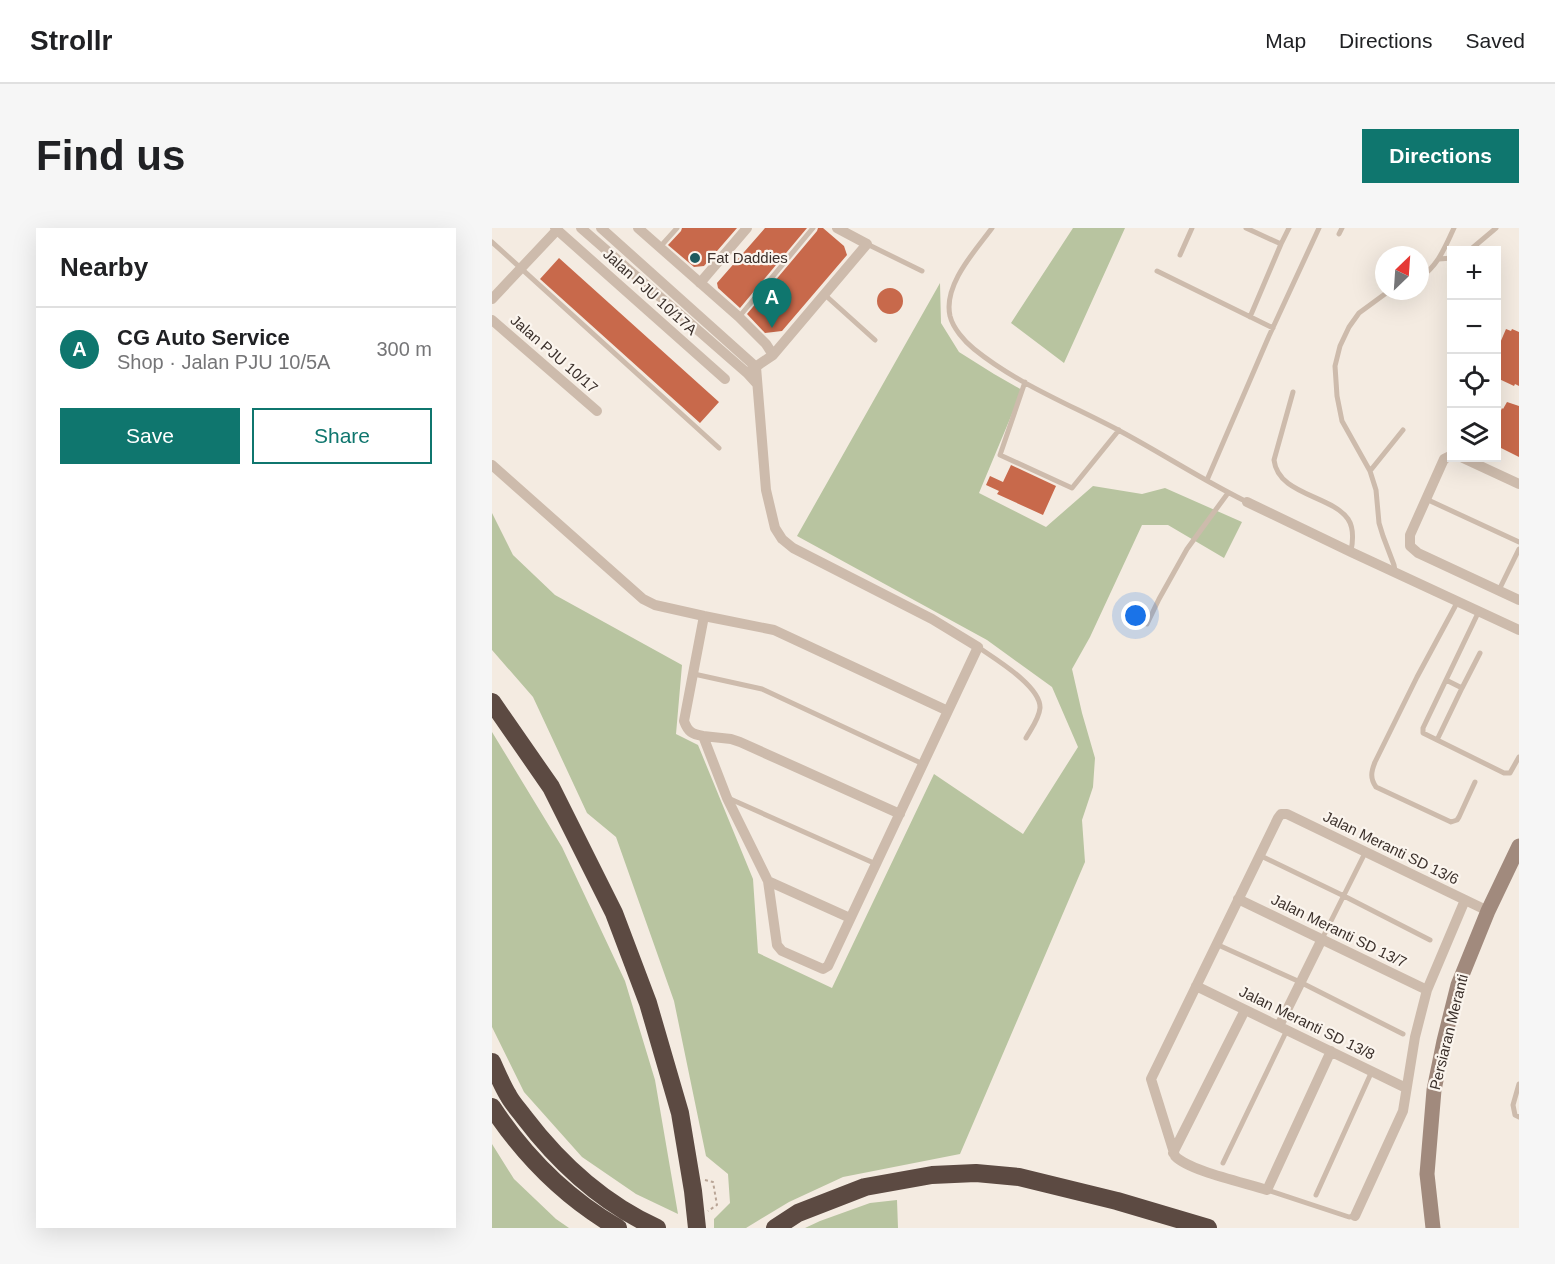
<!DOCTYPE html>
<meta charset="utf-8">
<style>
:root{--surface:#fff;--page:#f6f6f6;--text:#202124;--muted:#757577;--line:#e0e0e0;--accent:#0f766e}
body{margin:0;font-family:Arial,sans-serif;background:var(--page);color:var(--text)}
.controls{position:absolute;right:18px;top:18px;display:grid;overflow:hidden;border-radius:0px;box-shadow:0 6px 24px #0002}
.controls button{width:54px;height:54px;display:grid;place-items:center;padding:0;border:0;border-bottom:2px solid var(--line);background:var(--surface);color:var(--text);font:30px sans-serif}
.compass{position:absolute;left:883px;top:18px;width:54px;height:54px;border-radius:50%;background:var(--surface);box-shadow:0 6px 24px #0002;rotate:25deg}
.you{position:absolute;left:644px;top:388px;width:21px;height:21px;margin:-15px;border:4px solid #fff;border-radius:50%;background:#1a73e8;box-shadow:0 0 0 9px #1a73e833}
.badge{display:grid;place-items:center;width:39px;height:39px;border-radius:50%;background:var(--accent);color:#fff;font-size:20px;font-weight:700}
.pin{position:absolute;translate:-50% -50px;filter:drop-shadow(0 2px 3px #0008)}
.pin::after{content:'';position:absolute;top:32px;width:21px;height:18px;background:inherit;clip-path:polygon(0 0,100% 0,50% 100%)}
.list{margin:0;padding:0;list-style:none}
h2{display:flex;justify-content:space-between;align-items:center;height:78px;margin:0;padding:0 24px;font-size:26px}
h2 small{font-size:20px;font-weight:400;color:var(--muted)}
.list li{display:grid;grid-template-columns:39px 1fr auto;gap:18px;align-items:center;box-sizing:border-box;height:84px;padding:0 24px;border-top:2px solid var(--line)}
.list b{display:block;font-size:22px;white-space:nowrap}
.list p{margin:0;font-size:20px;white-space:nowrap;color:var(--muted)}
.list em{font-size:20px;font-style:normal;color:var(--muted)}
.actions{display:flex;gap:12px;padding:18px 24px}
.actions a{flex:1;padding:14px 0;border:2px solid var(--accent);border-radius:0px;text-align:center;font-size:21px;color:var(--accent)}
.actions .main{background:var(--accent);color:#fff}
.icon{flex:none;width:33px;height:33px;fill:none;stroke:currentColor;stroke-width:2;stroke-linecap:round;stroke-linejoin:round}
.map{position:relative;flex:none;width:1027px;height:1000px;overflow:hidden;border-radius:0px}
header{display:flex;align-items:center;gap:36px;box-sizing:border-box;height:84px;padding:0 30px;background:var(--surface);border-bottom:2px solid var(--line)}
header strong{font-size:28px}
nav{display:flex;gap:33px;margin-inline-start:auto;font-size:21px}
.intro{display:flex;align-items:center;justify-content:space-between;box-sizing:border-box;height:144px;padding:0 36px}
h1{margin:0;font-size:42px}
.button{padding:15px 27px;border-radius:0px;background:var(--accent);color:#fff;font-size:21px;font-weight:700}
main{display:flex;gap:36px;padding:0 36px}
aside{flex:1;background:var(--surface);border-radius:0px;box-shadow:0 6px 24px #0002}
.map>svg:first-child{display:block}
.green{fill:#b8c4a0}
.building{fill:#c8694b}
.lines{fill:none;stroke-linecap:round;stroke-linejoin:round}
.path{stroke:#b9a596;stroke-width:2;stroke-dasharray:3 3;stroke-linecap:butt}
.lane{stroke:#cdbbac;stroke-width:5}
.street{stroke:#cdbbac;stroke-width:10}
.secondary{stroke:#a18a7d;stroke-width:15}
.highway{stroke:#5c4a42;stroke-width:18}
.poi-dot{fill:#1f5a5e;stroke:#fbf5ee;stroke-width:2}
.labels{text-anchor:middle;stroke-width:4.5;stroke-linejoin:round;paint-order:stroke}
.poi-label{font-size:15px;fill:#3b302b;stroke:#fbf5ee;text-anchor:start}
.street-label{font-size:15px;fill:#3b302b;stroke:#fbf5ee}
</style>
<header>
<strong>Strollr</strong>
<nav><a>Map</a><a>Directions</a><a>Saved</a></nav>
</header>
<div class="intro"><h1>Find us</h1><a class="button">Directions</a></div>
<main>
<aside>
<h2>Nearby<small></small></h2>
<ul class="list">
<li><span class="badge">A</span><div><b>CG Auto Service</b><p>Shop · Jalan PJU 10/5A</p></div><em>300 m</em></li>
</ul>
<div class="actions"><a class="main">Save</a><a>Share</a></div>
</aside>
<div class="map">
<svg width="1027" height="1000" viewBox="0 0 1027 1000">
<rect width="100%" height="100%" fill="#f4ebe1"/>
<path class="green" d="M581,0H633L572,135L519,95Z
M448,55L449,95L467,124L502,146L530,162L487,265L554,299L601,258L650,266L673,260L750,294L732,330L676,297H650L598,409L580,441L590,485L603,530L601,559L590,592L593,634L468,926L351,949L297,974L254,1000H222V991L238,975L236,946L214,928L182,773L124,609L95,585L41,469L0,422V285L21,327L63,367L190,437L184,506L206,517L261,651L266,725L340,760L442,546L531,606L586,519L560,459L495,412L305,308Z
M0,504L70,619L133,753L163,852L186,986L144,966L90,929L32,864L0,799Z
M0,916L22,951L64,991L77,1000H0Z
M405,972L406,1000H313L328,993L378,975Z"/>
<path class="building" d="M190,0H245L212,38L202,39L176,17L189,3Z
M273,0H315L248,80L226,60L225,55Z
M326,0H331L352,18L355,27L290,103L273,105L255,86L325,3Z
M67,30L227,174L208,195L48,51Z
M385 73a13 13 0 1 1 26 0a13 13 0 1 1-26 0Z
M1014,101L1019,103L1020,101L1027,104V158L1023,156L1022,158L1005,150V122Z
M1015,174L1027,178V229L1005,218V192L1010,180L1011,181Z
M519,237L564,258L551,287L505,266L507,263L494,257L498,248L511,254Z"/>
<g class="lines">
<path class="path" d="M213,952L221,954L225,977L216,983"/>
<path class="lane" d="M500,0C483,23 451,57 458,88C461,100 472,113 482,121C525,156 579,177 628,203C671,226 712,253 755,274
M754,0L789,16L758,89
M847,6L850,0
M0,14L227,220
M375,16L430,43
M789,16L797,0
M168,19L185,0
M978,22L1004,0
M688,27L700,0
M947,31L960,30
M665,43L781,100
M928,50C947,36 952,21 962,0
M897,63L867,85L857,99L848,118L843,138L845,168L850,193L878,243L884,262L887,295L891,308L902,337L903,343
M333,67L383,112
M247,89L321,0
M533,154L508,227L580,260L627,202
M801,164L782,232C786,267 839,267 856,291C862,300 861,313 859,323
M878,243L911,202
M715,252L777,108L827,0
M934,271L1027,314
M1007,362L1027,321
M966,373L925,449L883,534C879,544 878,550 884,559L959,594L965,592L967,589L983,554
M987,383L931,500V505L1012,545H1018L1027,529
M655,396L667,371L695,321L736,265
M486,419C503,431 549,458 548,480C547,491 539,501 534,510
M202,446L270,461L431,536
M954,452L970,460L988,425
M945,512L970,460
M236,570L384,636
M767,627L852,668L938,712
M830,711L873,625
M724,716L808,754L911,806
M1027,856L1021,877L1023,887L1027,889
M731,935L795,802
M775,962L857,989L863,988
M824,967L880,843"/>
<path class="street" d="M63,0L233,151
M89,0L255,145L265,156
M109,0L264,139L274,262L283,300L290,311L301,320L440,391L486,419L336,738L331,741L290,723L285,717L276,653L235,570L211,508C200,506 196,504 192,493L212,388
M146,0L247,89L274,116L281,127
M208,55L255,0
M0,71L65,2
M0,92L105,183
M259,142L281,127L375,16L345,0
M960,227L952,231L918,307V318L926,325L1027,372
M971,230L1027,256
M0,237L151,371L163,377L212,388L282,402L456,483
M755,274L859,324L1027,402
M211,508L239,511L248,514L408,586
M276,653L358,690
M746,671L935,762
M704,758L914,860
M787,798L830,711
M839,823L775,962C754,955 697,943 683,928L659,851L786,590L789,586H795L996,683
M681,925L753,782
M863,988L911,883L923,809L935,762L973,672"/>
<path class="secondary" d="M941,1000L935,946L942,862L952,813L966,757L996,683L1027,618"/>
<path class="highway" d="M0,474L59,559L122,685L156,775L188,885L201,963L205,1000
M0,834C5,845 10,857 16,867C20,875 27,882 32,889C67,935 112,976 165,1000
M0,879C33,929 74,970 126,1000
M283,1000L306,985L373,959L440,947L484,945L527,949L625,973L716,1000"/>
</g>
<circle class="poi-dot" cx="203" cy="30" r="6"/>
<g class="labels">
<g class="poi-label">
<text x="215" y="35">Fat Daddies</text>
</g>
<g class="street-label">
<text transform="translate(158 64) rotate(42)" y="5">Jalan PJU 10/17A</text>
<text transform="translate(62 126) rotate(41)" y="5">Jalan PJU 10/17</text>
<text transform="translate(899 620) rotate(26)" y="5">Jalan Meranti SD 13/6</text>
<text transform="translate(847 703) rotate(26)" y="5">Jalan Meranti SD 13/7</text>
<text transform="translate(815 795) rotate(26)" y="5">Jalan Meranti SD 13/8</text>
<text transform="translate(957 804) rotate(-76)" y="5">Persiaran Meranti</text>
</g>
</g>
</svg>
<div class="controls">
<button>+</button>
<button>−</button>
<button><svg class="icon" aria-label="locate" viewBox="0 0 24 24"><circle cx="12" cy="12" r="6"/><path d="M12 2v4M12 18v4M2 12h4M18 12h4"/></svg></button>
<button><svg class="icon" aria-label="layers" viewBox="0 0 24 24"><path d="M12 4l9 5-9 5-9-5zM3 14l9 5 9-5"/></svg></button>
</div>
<svg class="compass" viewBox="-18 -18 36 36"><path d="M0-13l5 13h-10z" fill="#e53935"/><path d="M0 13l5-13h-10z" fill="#757577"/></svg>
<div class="you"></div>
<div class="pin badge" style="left:280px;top:100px">A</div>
</div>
</main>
